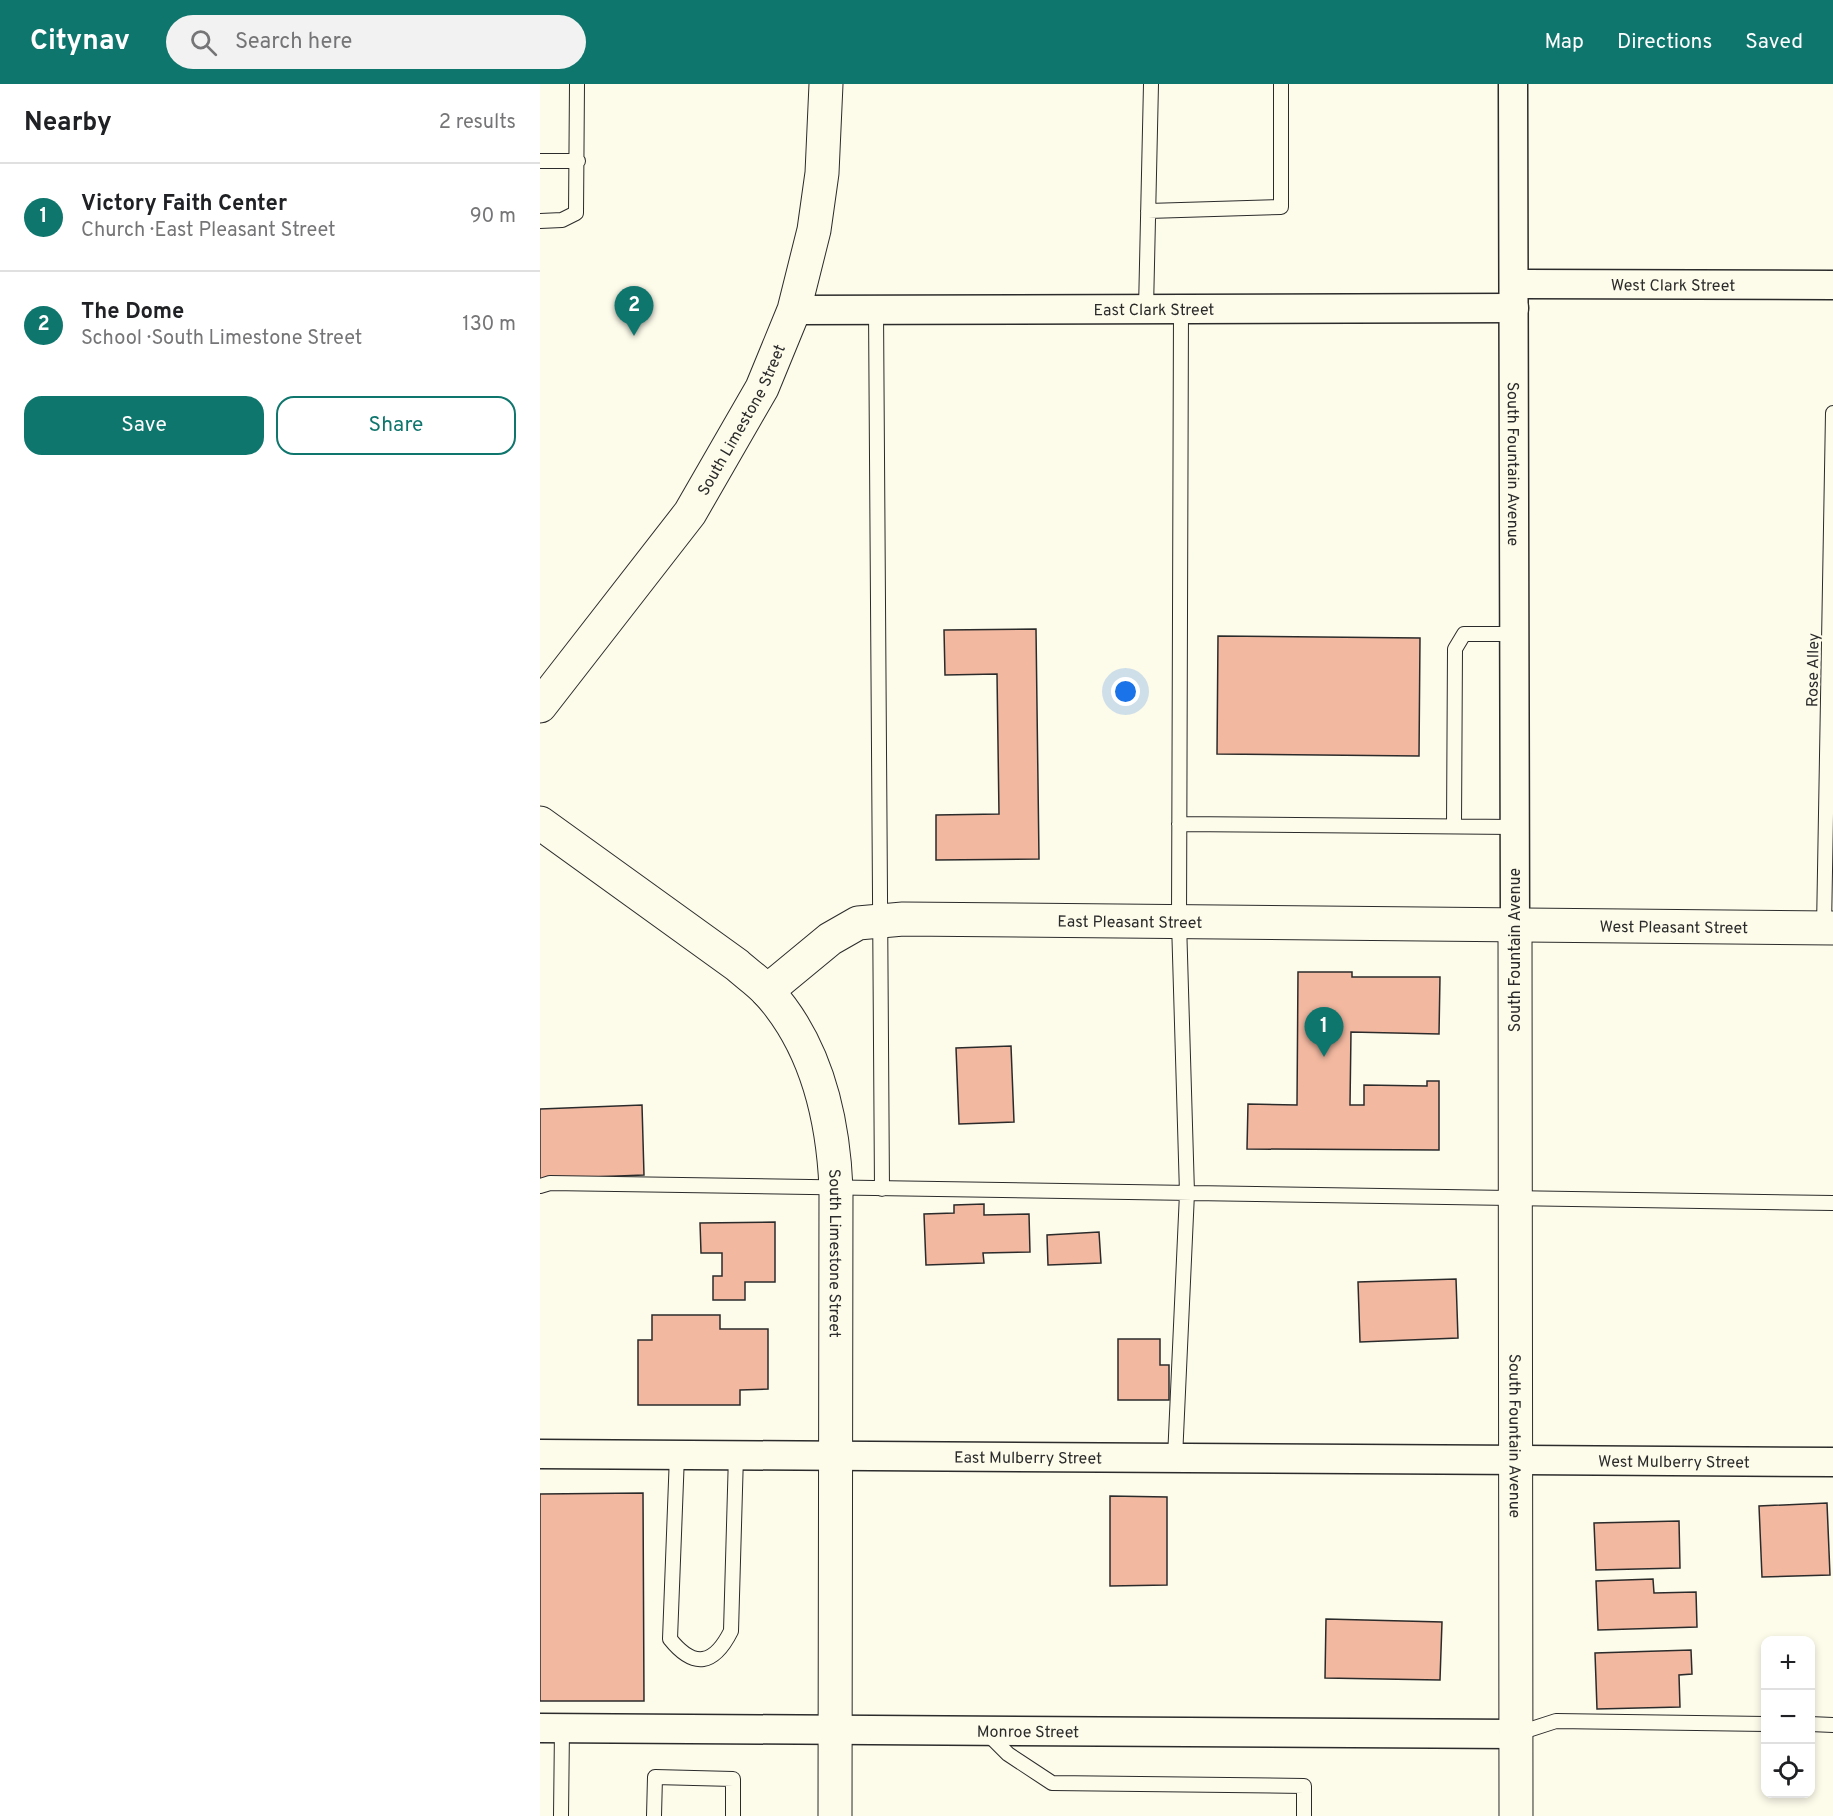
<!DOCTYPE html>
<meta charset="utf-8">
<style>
:root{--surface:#fff;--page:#f2f2f2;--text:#202124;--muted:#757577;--line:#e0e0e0;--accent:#0f766e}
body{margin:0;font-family:Overpass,sans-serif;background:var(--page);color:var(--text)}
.controls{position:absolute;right:18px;bottom:18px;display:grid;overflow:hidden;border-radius:12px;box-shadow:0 3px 9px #0003}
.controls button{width:54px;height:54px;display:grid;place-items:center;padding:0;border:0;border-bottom:2px solid var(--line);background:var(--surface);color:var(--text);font:30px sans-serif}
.you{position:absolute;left:586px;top:608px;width:21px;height:21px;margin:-15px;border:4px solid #fff;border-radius:50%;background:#1a73e8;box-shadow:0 0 0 9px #1a73e833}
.badge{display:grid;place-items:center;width:39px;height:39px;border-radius:50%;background:var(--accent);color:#fff;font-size:20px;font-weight:700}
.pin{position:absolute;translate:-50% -50px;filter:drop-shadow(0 2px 3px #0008)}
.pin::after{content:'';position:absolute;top:32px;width:21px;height:18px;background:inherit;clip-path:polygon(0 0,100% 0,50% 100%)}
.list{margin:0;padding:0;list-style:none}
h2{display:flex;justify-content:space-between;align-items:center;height:78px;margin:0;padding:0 24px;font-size:26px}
h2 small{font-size:20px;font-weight:400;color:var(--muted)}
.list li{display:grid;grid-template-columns:39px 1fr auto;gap:18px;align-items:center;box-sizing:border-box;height:108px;padding:0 24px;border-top:2px solid var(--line)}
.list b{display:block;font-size:22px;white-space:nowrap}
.list p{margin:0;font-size:20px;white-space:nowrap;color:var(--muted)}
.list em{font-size:20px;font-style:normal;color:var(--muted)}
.actions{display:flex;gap:12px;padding:18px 24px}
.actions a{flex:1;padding:14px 0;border:2px solid var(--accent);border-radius:18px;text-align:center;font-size:21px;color:var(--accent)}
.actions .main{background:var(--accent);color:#fff}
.icon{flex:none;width:33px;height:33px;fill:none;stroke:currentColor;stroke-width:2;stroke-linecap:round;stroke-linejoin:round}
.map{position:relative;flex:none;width:1293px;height:1732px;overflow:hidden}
header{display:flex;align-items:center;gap:36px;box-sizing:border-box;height:84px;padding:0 30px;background:var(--accent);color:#fff}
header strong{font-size:28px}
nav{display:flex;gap:33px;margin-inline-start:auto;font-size:21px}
.search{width:420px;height:54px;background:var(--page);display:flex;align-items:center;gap:15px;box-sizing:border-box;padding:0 21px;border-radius:33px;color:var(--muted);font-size:22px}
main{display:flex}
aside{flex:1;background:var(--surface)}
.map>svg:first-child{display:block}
.building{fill:#f2b8a0;stroke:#2b2b2b;stroke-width:1.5}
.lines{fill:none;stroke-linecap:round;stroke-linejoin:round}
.lane-casing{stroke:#2b2b2b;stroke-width:16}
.street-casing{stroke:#2b2b2b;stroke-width:31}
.secondary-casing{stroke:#2b2b2b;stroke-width:35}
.primary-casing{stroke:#2b2b2b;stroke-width:35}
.lane{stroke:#fdfbea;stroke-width:14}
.street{stroke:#fdfbea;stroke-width:28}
.secondary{stroke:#fdfbea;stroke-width:33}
.primary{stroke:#fdfbea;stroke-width:33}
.labels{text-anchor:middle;stroke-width:4.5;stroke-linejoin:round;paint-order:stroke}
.street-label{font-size:16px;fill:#2b2b2b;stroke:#fdfbea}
</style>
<header>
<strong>Citynav</strong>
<div class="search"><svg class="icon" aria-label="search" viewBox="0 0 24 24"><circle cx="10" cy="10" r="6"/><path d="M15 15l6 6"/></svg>Search here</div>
<nav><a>Map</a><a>Directions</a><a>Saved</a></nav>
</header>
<main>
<aside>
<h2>Nearby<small>2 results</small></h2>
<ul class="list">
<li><span class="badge">1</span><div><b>Victory Faith Center</b><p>Church · East Pleasant Street</p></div><em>90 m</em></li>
<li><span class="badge">2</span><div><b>The Dome</b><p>School · South Limestone Street</p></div><em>130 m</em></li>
</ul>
<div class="actions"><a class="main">Save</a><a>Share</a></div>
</aside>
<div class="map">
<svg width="1293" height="1732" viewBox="0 0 1293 1732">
<rect width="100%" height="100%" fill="#fdfbea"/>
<path class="building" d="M496,545L499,775L396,776V731L459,730L457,590L405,591L404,546Z
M678,552L880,554L879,672L677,670Z
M758,888H812V893H900L899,950L811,948L810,1021H824V1001L887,1002V997H899V1066L707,1065L708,1020L757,1021Z
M471,962L474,1038L419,1040L416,964Z
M102,1021L104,1091L0,1095V1025Z
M444,1120V1131L489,1130L490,1168L443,1169L444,1179L386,1181L384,1130L414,1129V1121Z
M235,1138V1198H205V1216H173V1192H182V1169H161L160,1139Z
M559,1148L561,1179L508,1181L507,1151Z
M916,1195L918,1254L820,1258L818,1198Z
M112,1231H180V1245H228V1305L200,1306V1321H98V1256H112Z
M578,1255H620V1281H629V1316H578Z
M103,1409L104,1617H0V1410Z
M570,1412L627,1413V1501L570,1502Z
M1287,1419L1290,1491L1222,1493L1219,1422Z
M1139,1437L1140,1484L1056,1486L1054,1439Z
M1113,1495L1114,1509L1156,1508L1157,1543L1058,1546L1056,1497Z
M786,1535L902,1538L900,1596L785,1594Z
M1151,1566L1152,1590L1139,1591L1140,1623L1057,1625L1055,1569Z"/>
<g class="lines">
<g class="lane-casing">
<path id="lane" d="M0,77H38
M608,127L741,123V0
M0,137L22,136L36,129L37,0
M606,225L611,0
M336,226L342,1105
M639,740L973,743
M914,742L915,565L924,550H973
M1284,844L1293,329
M0,1102L10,1099L1293,1119
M137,1371L130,1555C154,1585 174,1581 191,1547L196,1371
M635,1374L647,1109L639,838L641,225
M1270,1640L1293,1641
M446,1648L468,1670L512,1699L764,1702V1732
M976,1650L1016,1637L1226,1640
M21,1732L22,1644
M114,1732L115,1693L193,1695V1732"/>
</g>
<g class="street-casing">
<g id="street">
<path id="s1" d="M973,0L975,842"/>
<path id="s2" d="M974,200L1293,201"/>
<path id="s3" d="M254,226L974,224"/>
<path id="s4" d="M0,1370L1293,1378"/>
<path id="s5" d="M0,1644L976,1650"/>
</g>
</g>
<g class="secondary-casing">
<g id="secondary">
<path id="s6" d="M0,739L197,881C207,890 219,898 228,908C277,962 293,1034 296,1104L295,1732"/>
<path id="s7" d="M975,842L976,1732"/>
<path id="s8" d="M227,907L290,855L318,839L363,835L1293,844"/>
</g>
</g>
<g class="primary-casing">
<g id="primary">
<path id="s9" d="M0,622L150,429L222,304L254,226L274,146L282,89L286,0"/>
</g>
</g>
<use href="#lane" class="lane"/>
<use href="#street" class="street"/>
<use href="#secondary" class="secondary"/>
<use href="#primary" class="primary"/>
</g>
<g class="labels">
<g class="street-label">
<text dy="6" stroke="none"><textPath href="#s2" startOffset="159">West Clark Street</textPath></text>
<text dy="6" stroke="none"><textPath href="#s3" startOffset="360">East Clark Street</textPath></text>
<text dy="6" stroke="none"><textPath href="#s9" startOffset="351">South Limestone Street</textPath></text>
<text dy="6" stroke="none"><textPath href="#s1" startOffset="380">South Fountain Avenue</textPath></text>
<text transform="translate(1272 586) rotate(-89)" y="6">Rose Alley</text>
<text dy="6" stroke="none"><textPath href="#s8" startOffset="386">East Pleasant Street</textPath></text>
<text dy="6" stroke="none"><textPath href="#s8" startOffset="930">West Pleasant Street</textPath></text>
<text transform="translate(974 866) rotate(-90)" y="6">South Fountain Avenue</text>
<text dy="6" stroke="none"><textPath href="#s6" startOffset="561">South Limestone Street</textPath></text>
<text dy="6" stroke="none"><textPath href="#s7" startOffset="510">South Fountain Avenue</textPath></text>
<text dy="6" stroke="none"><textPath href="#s4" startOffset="488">East Mulberry Street</textPath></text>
<text dy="6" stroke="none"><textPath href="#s4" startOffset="1134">West Mulberry Street</textPath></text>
<text dy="6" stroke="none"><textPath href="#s5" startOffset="488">Monroe Street</textPath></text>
</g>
</g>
</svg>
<div class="controls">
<button>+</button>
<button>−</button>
<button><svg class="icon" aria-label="locate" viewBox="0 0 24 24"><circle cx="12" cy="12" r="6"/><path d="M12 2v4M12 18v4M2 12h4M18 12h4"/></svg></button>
</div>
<div class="you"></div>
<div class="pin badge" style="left:784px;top:973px">1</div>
<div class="pin badge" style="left:94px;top:252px">2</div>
</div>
</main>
